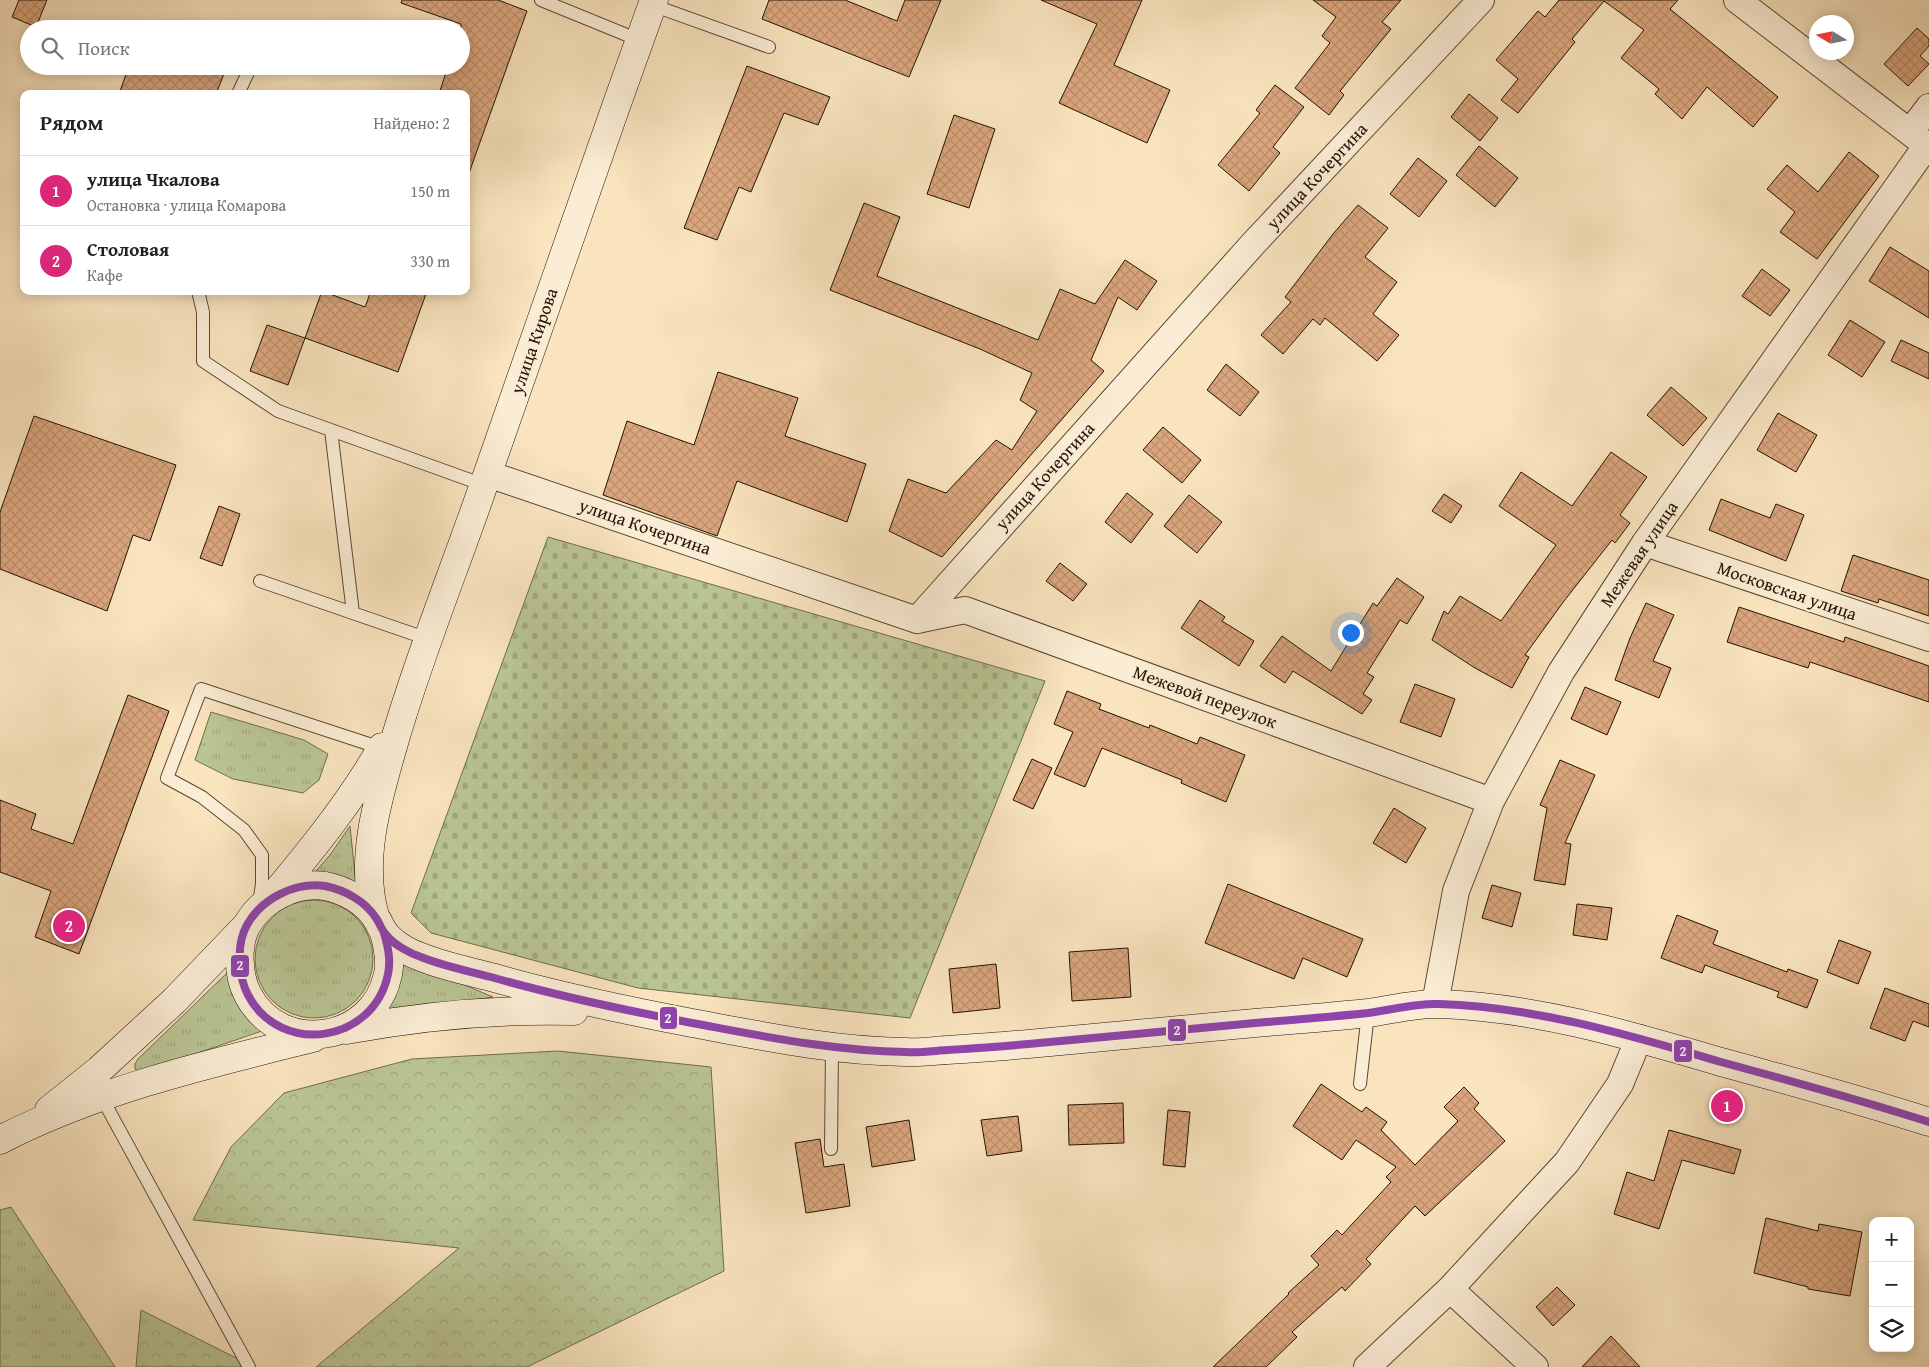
<!DOCTYPE html>
<html lang="ru">
<meta charset="utf-8">
<style>
:root{--surface:#fff;--page:#f6f6f6;--text:#202124;--muted:#757577;--line:#e0e0e0;--accent:#db2777}
body{margin:0;font-family:"Gentium Book Plus",serif;background:var(--page);color:var(--text)}
.controls{position:absolute;right:15px;bottom:15px;display:grid;overflow:hidden;border-radius:10px;box-shadow:0 2px 12px #0003}
.controls button{width:45px;height:45px;display:grid;place-items:center;padding:0;border:0;border-bottom:1px solid var(--line);background:var(--surface);color:var(--text);font:25px sans-serif}
.compass{position:absolute;left:1809px;top:15px;width:45px;height:45px;border-radius:50%;background:var(--surface);box-shadow:0 2px 12px #0003;rotate:280deg}
.you{position:absolute;left:1350px;top:632px;width:18px;height:18px;margin:-12px;border:4px solid #fff;border-radius:50%;background:#1a73e8;box-shadow:0 0 0 8px #1a73e833}
.badge{display:grid;place-items:center;width:32px;height:32px;border-radius:50%;background:var(--accent);color:#fff;font-size:16px;font-weight:700}
.pin{position:absolute;translate:-50% -50%;border:2px solid #fff;box-shadow:0 1px 5px #0006}
.list{margin:0;padding:0;list-style:none}
h2{display:flex;justify-content:space-between;align-items:center;height:65px;margin:0;padding:0 20px;font-size:21px}
h2 small{font-size:16px;font-weight:400;color:var(--muted)}
.list li{display:grid;grid-template-columns:32px 1fr auto;gap:15px;align-items:center;box-sizing:border-box;height:70px;padding:0 20px;border-top:1px solid var(--line)}
.list b{display:block;font-size:19px;white-space:nowrap}
.list p{margin:0;font-size:16px;white-space:nowrap;color:var(--muted)}
.list em{font-size:16px;font-style:normal;color:var(--muted)}
.icon{flex:none;width:28px;height:28px;fill:none;stroke:currentColor;stroke-width:2;stroke-linecap:round;stroke-linejoin:round}
.map{position:relative;flex:none;width:1929px;height:1367px;overflow:hidden}
.search{position:absolute;background:var(--surface);box-shadow:0 2px 12px #0003;left:20px;top:20px;width:450px;height:55px;display:flex;align-items:center;gap:12px;box-sizing:border-box;padding:0 18px;border-radius:28px;color:var(--muted);font-size:19px}
.panel{position:absolute;background:var(--surface);box-shadow:0 2px 12px #0003;left:20px;top:90px;width:450px;height:205px;border-radius:10px}
.map>svg:first-child{display:block}
.grass{fill:url(#grass-tufts);stroke:#6f6c4c}
.forest{fill:url(#forest-crowns);stroke:#6f6c4c}
.cemetery{fill:url(#cemetery-stones);stroke:#6f6c4c}
.building{fill:url(#building-cross-hatch);stroke:#241305}
.lines{fill:none;stroke-linecap:round;stroke-linejoin:round}
.lane-casing{stroke:#594733;stroke-width:14}
.street-casing{stroke:#594733;stroke-width:28}
.secondary-casing{stroke:#241305;stroke-width:29}
.lane{stroke:#fbedd5;stroke-width:12}
.street{stroke:#fbedd5;stroke-width:26}
.secondary{stroke:#fbedd5;stroke-width:28}
.bus-1-casing{stroke:#fbedd5;stroke-width:11}
.bus-1{stroke:#8e44ad;stroke-width:8}
.labels{text-anchor:middle;stroke-width:4.5;stroke-linejoin:round;paint-order:stroke}
.street-label{font-size:18px;fill:#241305;stroke:#fbedd5}
.line-badge{stroke:#fbedd5;stroke-width:2}
.badge-label{font-size:14px;text-anchor:middle;font-weight:bold;fill:#fff}
</style>
<div class="map">
<svg width="1929" height="1367" viewBox="0 0 1929 1367">
<defs>
<pattern id="grass-tufts" width="24" height="20" patternUnits="userSpaceOnUse" patternTransform="scale(1.25)"><rect width="24" height="20" fill="#bac594"/><path d="M3 7l-1-3M5 7V3M7 7l1-3M15 17l-1-3M17 17v-4M19 17l1-3" fill="none" stroke="#a0a87e"/></pattern>
<pattern id="forest-crowns" width="20" height="18" patternUnits="userSpaceOnUse" patternTransform="scale(1.25)"><rect width="20" height="18" fill="#bac594"/><path d="M2 6a3 3 0 1 1 6 0M12 15a3 3 0 1 1 6 0" fill="none" stroke="#a0a87e"/></pattern>
<pattern id="cemetery-stones" width="16" height="16" patternUnits="userSpaceOnUse" patternTransform="scale(1.25)"><rect width="16" height="16" fill="#bac594"/><path d="M2 7V4a2 2 0 0 1 4 0v3zM10 15v-3a2 2 0 0 1 4 0v3z" fill="#a0a87e"/></pattern>
<pattern id="building-cross-hatch" width="8" height="8" patternUnits="userSpaceOnUse" patternTransform="scale(1.25)"><rect width="8" height="8" fill="#dba67d"/><path d="M0 0l8 8M0 8l8-8" fill="none" stroke="#bc8e6b"/></pattern>
</defs>
<rect width="100%" height="100%" fill="#f9e4be"/>
<filter id="stains"><feTurbulence type="fractalNoise" baseFrequency=".004" numOctaves="4"/><feColorMatrix values="0 0 0 0 .2 0 0 0 0 .09 0 0 0 0 .02 0 0 0 .5 -.17"/></filter>
<radialGradient id="worn" r=".72"><stop offset=".6" stop-color="#630" stop-opacity="0"/><stop offset="1" stop-color="#630" stop-opacity=".3"/></radialGradient>
<path class="grass" d="M211,712L304,740L328,754L319,780L303,793L233,779L195,760Z
M350,826L356,885L315,872L330,855Z
M255 959a59 59 0 1 1 118 0a59 59 0 1 1-118 0Z
M401,958L493,997L379,1014Z
M229,971L244,1011L262,1031L145,1071L140,1072L135,1069V1064L138,1059Z
M11,1207L115,1367H0V1210Z"/>
<path class="forest" d="M558,1051L711,1067L724,1271L527,1367H316L459,1248L193,1220L231,1147L284,1093L412,1059Z
M141,1310L254,1367H136Z"/>
<path class="cemetery" d="M548,537L1045,681L910,1018L638,988L431,933L411,913Z"/>
<path class="building" d="M19,0H47L36,27L12,17Z
M402,0H498L527,11L469,173H466V94H439L448,66H461V24L401,3Z
M769,0H845L897,21L905,0H941L909,77L762,19Z
M1041,0H1142L1114,65L1170,90L1147,143L1059,103L1097,24Z
M1313,0H1401L1382,22L1391,29L1340,91L1344,95L1329,115L1295,88L1330,43L1322,36L1336,17Z
M1559,0H1678L1670,9L1778,97L1753,127L1707,87L1682,119L1655,94L1659,89L1621,58L1644,30L1604,1L1572,39L1575,42L1518,113L1501,100L1518,79L1496,60L1538,11L1545,17Z
M1917,28L1929,39V46L1920,56L1929,64L1908,86L1884,64Z
M129,66H227L216,94H119Z
M747,66L830,97L818,125L784,113L751,192L739,187L717,240L684,228Z
M1275,85L1304,107L1273,147L1280,153L1249,191L1218,165L1260,113L1256,110Z
M1469,94L1498,118L1480,141L1451,117Z
M954,115L995,129L969,208L927,194Z
M1479,146L1518,178L1495,207L1456,175Z
M1849,152L1879,176L1817,259L1780,232L1795,212L1767,189L1787,165L1818,192Z
M1418,158L1447,181L1419,217L1390,194Z
M864,203L900,217L877,276L1038,340L1060,289L1095,304L1125,260L1157,281L1137,310L1118,297L1091,360L1104,371L942,557L889,531L908,479L946,493L996,440L1012,450L1037,411L1020,400L1032,373L980,349L830,290Z
M1358,205L1388,228L1365,257L1397,282L1373,314L1399,335L1377,361L1325,318L1320,325L1313,319L1283,354L1261,335L1291,302L1285,297L1333,234Z
M1890,247L1929,271V318L1869,281Z
M1762,269L1790,290L1770,316L1742,296Z
M322,291L365,307L371,291H427L398,372L305,338Z
M1850,320L1885,342L1862,377L1828,355Z
M267,325L305,338L288,385L250,371Z
M1901,340L1929,353V379L1891,361Z
M1226,364L1259,392L1240,416L1207,390Z
M718,372L798,398L785,436L866,464L847,522L737,481L717,536L603,495L627,421L694,445Z
M1671,387L1707,418L1683,446L1647,415Z
M1778,413L1817,435L1796,472L1757,450Z
M34,416L176,465L150,541L133,535L107,611L0,569V512Z
M1163,427L1201,460L1182,483L1143,450Z
M1611,452L1647,477L1620,515L1630,523L1615,543L1612,540L1564,601L1525,655L1529,657L1512,688L1475,668L1432,640L1444,611L1448,614L1460,596L1501,621L1556,545L1499,506L1521,472L1572,506Z
M1127,493L1153,514L1131,543L1105,522Z
M1444,494L1462,506L1451,523L1432,511Z
M1189,495L1222,522L1197,553L1164,526Z
M1721,499L1770,518L1776,504L1804,515L1786,561L1709,530Z
M219,506L240,514L222,566L200,558Z
M1853,555L1929,580V616L1879,599L1878,603L1841,591Z
M1060,563L1087,584L1073,601L1046,581Z
M1397,578L1424,597L1407,624L1400,620L1367,673L1374,677L1363,694L1372,700L1362,714L1293,671L1285,683L1260,666L1282,636L1331,671L1373,603L1377,606Z
M1200,600L1225,617L1222,621L1254,641L1239,666L1181,628Z
M1646,603L1674,615L1653,661L1671,668L1659,698L1615,680L1630,638Z
M1739,607L1844,642L1845,637L1929,666V702L1810,662L1808,668L1727,642Z
M1415,684L1455,699L1441,737L1400,722Z
M1585,687L1621,702L1607,735L1571,719Z
M1067,691L1101,704L1099,709L1149,728L1150,725L1197,744L1200,737L1245,755L1226,802L1181,783L1182,780L1102,748L1085,787L1054,774L1073,732L1054,724Z
M128,695L169,711L79,954L35,937L51,891L0,872V800L36,814L31,829L73,844Z
M1032,759L1052,768L1033,809L1013,800Z
M1560,760L1595,775L1565,843L1571,844L1565,885L1534,880L1547,808L1540,805Z
M1394,808L1426,828L1406,863L1373,843Z
M1228,884L1363,939L1347,977L1303,958L1294,979L1205,943Z
M1492,885L1521,893L1512,927L1482,918Z
M1577,904L1612,908L1607,940L1573,935Z
M1677,915L1718,931L1713,944L1787,972L1788,969L1818,980L1807,1008L1777,997L1779,992L1705,965L1702,973L1661,958Z
M1839,940L1871,952L1858,984L1827,972Z
M1128,948L1131,997L1072,1001L1069,952Z
M996,964L1000,1008L953,1013L949,969Z
M1885,988L1929,1004V1027L1913,1021L1905,1041L1870,1028Z
M1321,1084L1362,1112L1366,1107L1387,1122L1381,1130L1415,1165L1458,1121L1444,1107L1464,1087L1479,1103L1474,1109L1505,1141L1425,1216L1415,1206L1366,1259L1371,1264L1345,1291L1342,1287L1292,1332L1297,1337L1266,1367H1213L1289,1294L1288,1293L1319,1265L1311,1256L1337,1230L1342,1235L1391,1182L1386,1177L1396,1167L1356,1140L1342,1160L1293,1126Z
M1123,1103L1124,1143L1069,1145L1068,1105Z
M1168,1110L1190,1112L1185,1167L1163,1165Z
M1018,1116L1022,1151L987,1156L981,1120Z
M909,1120L915,1160L872,1167L866,1127Z
M1669,1130L1741,1150L1734,1174L1682,1160L1659,1229L1614,1214L1627,1172L1654,1181Z
M820,1139L824,1167L844,1164L850,1206L806,1213L795,1143Z
M1766,1218L1818,1231L1819,1224L1862,1232L1850,1296L1808,1289V1287L1754,1273Z
M1557,1287L1575,1305L1553,1326L1536,1307Z
M1611,1336L1640,1367H1582Z"/>
<g class="lines">
<g class="lane-casing">
<path id="lane" d="M541,0L639,40
M652,5L769,47
M238,94L251,66
M198,291L203,312V361L278,411L484,485
M331,430L353,613
M260,581L428,639
M259,904L262,884V855L244,830L202,797L167,778L201,689L381,748
M1360,1084L1368,1013
M102,1098L249,1367
M831,1149L832,1046"/>
</g>
<g class="street-casing">
<path id="street" d="M1737,0L1929,147
M1910,132L1929,107
M488,474L917,620L1253,244L1481,0
M1645,543L1929,638
M917,620L965,610L1491,801
M1435,1004L1456,891L1491,801L1561,672L1645,543L1927,145
M1450,1289L1535,1367
M1367,1367L1450,1289L1567,1162L1620,1084L1639,1038"/>
</g>
<g class="secondary-casing">
<path id="secondary" d="M274,895C313,848 352,800 382,747
M375,916C358,857 380,792 396,736C421,651 455,568 484,484C540,323 596,161 654,0
M384,933C388,947 391,960 388,974C374,1043 281,1057 248,995C238,976 236,944 247,925C262,898 295,882 325,886C345,890 365,901 376,918C382,927 380,928 387,936C395,945 409,953 421,957C443,966 468,971 491,977C557,996 624,1010 692,1023C762,1036 833,1051 906,1052C919,1053 933,1051 947,1050C978,1048 1009,1046 1039,1043C1111,1036 1183,1030 1255,1023C1292,1020 1330,1017 1368,1013C1391,1010 1416,1003 1439,1004C1536,1007 1629,1035 1721,1062C1791,1081 1860,1100 1929,1122
M346,1030C421,1016 498,1009 574,1011
M49,1110L99,1070L174,1001L245,927
M0,1140C97,1090 208,1064 313,1038"/>
</g>
<use href="#lane" class="lane"/>
<use href="#street" class="street"/>
<use href="#secondary" class="secondary"/>
<g class="bus-1-casing">
<path id="bus-1" d="M384,933C388,947 391,960 388,974C374,1043 281,1057 248,995C238,976 236,944 247,925C262,898 295,882 325,886C345,890 365,901 376,918C382,927 380,928 387,936C395,945 409,953 421,957C443,966 468,971 491,977C557,996 624,1010 692,1023C762,1036 833,1051 906,1052C919,1053 933,1051 947,1050C978,1048 1009,1046 1039,1043C1111,1036 1183,1030 1255,1023C1292,1020 1330,1017 1368,1013C1391,1010 1416,1003 1439,1004C1536,1007 1629,1035 1721,1062C1791,1081 1860,1100 1929,1122"/>
</g>
<use href="#bus-1" class="bus-1"/>
</g>
<g class="labels">
<g class="street-label">
<text transform="translate(1317 176) rotate(-47)" y="6">улица Кочергина</text>
<text transform="translate(534 341) rotate(-71)" y="6">улица Кирова</text>
<text transform="translate(1045 476) rotate(-48)" y="6">улица Кочергина</text>
<text transform="translate(645 527) rotate(19)" y="6">улица Кочергина</text>
<text transform="translate(1639 554) rotate(-56)" y="6">Межевая улица</text>
<text transform="translate(1787 591) rotate(19)" y="6">Московская улица</text>
<text transform="translate(1205 697) rotate(20)" y="6">Межевой переулок</text>
</g>
</g>
<g class="line-badge">
<rect x="230" y="954" width="20" height="24" rx="5" fill="#8e44ad"/>
<rect x="659" y="1006" width="19" height="24" rx="5" fill="#8e44ad"/>
<rect x="1167" y="1018" width="20" height="24" rx="5" fill="#8e44ad"/>
<rect x="1673" y="1039" width="20" height="24" rx="5" fill="#8e44ad"/>
</g>
<g class="badge-label">
<text x="240" y="970">2</text>
<text x="668" y="1023">2</text>
<text x="1177" y="1035">2</text>
<text x="1683" y="1056">2</text>
</g>
<rect width="100%" height="100%" filter="url(#stains)"/>
<rect width="100%" height="100%" fill="url(#worn)"/>
</svg>
<div class="controls">
<button>+</button>
<button>−</button>
<button><svg class="icon" aria-label="layers" viewBox="0 0 24 24"><path d="M12 4l9 5-9 5-9-5zM3 14l9 5 9-5"/></svg></button>
</div>
<svg class="compass" viewBox="-18 -18 36 36"><path d="M0-13l5 13h-10z" fill="#e53935"/><path d="M0 13l5-13h-10z" fill="#757577"/></svg>
<div class="you"></div>
<div class="pin badge" style="left:1727px;top:1106px">1</div>
<div class="pin badge" style="left:69px;top:926px">2</div>
<div class="search"><svg class="icon" aria-label="search" viewBox="0 0 24 24"><circle cx="10" cy="10" r="6"/><path d="M15 15l6 6"/></svg>Поиск</div>
<section class="panel">
<h2>Рядом<small>Найдено: 2</small></h2>
<ul class="list">
<li><span class="badge">1</span><div><b>улица Чкалова</b><p>Остановка · улица Комарова</p></div><em>150 m</em></li>
<li><span class="badge">2</span><div><b>Столовая</b><p>Кафе</p></div><em>330 m</em></li>
</ul>
</section>
</div>
